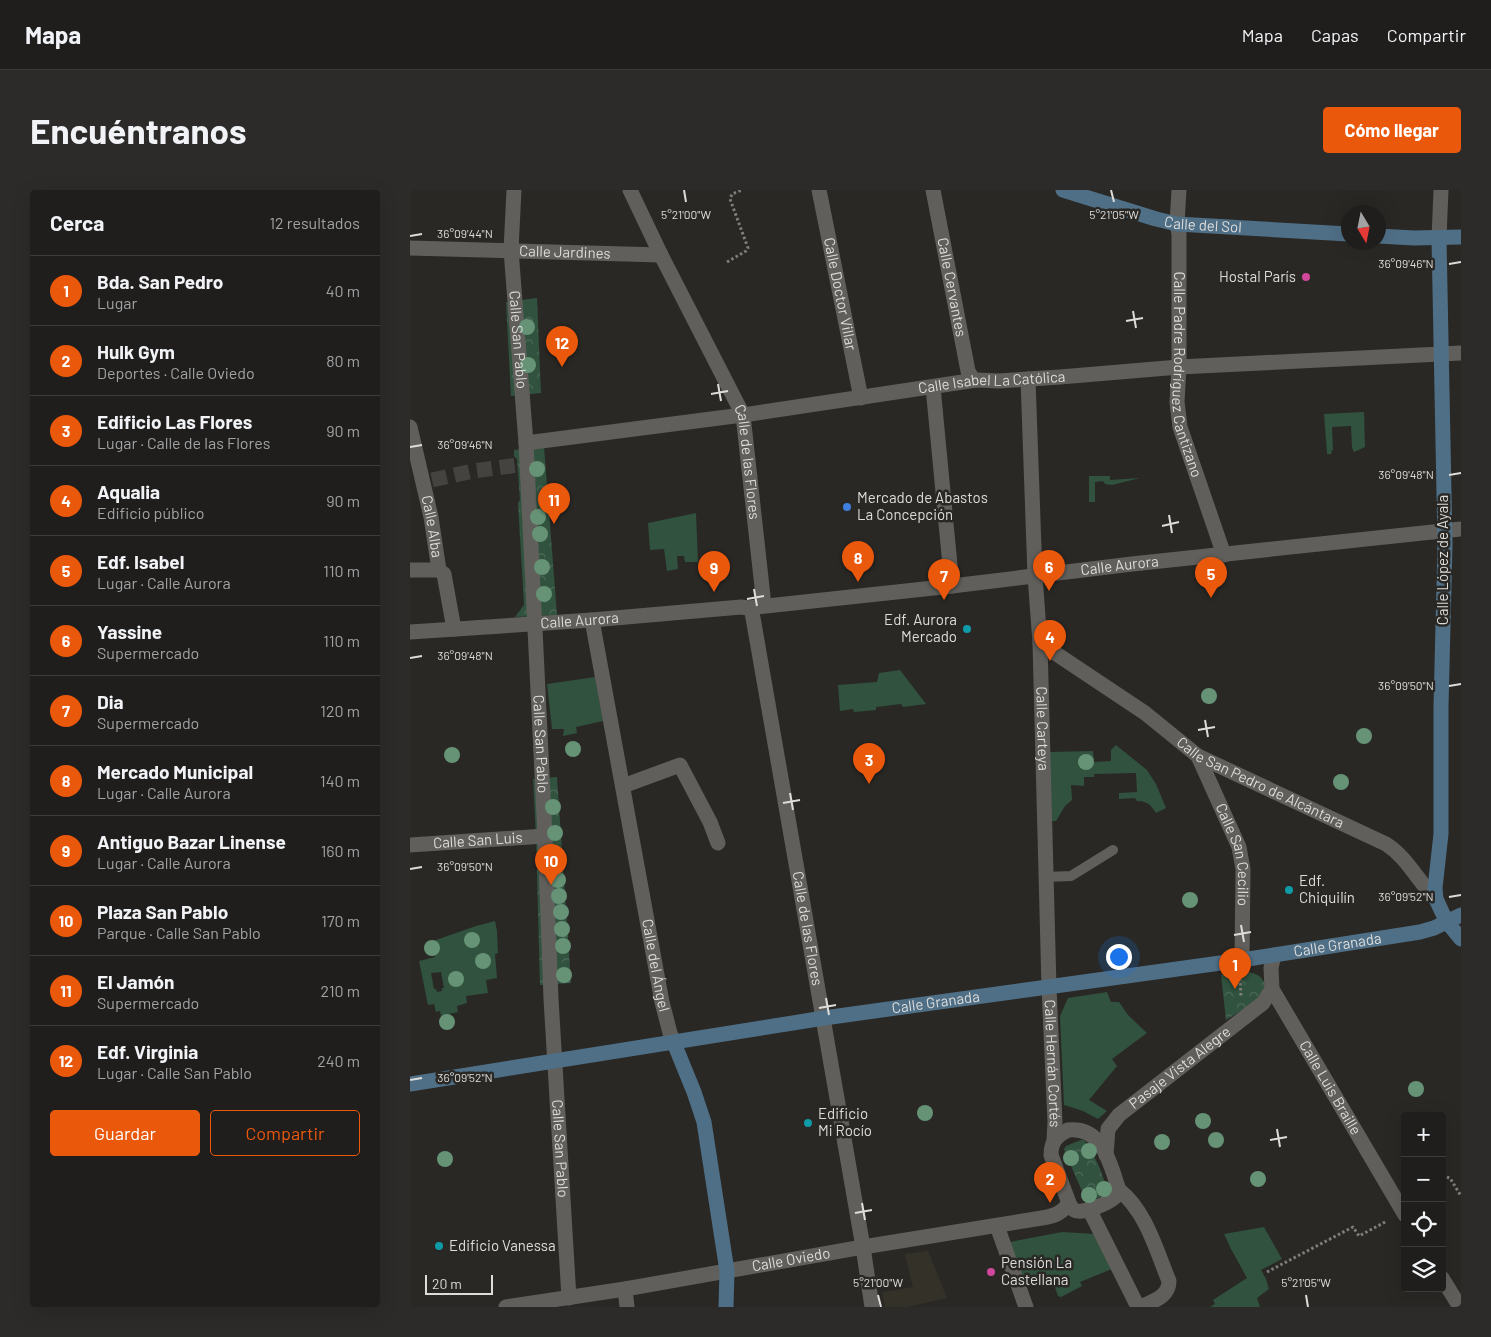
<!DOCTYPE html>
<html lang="es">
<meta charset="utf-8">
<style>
:root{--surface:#1f1e1c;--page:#2c2b29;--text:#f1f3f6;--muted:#a1a2a3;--line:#3c3c3b;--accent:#ea580c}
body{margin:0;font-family:Barlow,sans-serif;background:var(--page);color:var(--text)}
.controls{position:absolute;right:15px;bottom:15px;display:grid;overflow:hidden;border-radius:5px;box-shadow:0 5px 20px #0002}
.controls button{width:45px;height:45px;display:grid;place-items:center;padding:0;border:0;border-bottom:1px solid var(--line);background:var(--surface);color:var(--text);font:25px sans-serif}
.compass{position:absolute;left:931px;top:15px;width:45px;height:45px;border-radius:50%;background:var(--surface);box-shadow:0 5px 20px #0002;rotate:170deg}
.scale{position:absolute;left:15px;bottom:12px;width:68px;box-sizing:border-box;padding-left:5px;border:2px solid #dddcda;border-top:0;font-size:14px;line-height:18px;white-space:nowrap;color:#dddcda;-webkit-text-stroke:4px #292825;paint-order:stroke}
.you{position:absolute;left:708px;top:766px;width:18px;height:18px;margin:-12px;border:4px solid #fff;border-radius:50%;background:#1a73e8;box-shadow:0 0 0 8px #1a73e833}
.badge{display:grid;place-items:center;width:32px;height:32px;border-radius:50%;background:var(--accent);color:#fff;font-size:16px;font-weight:700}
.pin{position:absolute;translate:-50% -41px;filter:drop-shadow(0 1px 2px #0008)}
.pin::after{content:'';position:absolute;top:26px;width:18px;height:15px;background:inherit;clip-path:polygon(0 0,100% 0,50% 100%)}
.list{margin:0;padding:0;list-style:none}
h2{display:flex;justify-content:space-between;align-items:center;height:65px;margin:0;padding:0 20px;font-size:21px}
h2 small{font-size:16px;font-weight:400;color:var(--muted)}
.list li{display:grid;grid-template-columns:32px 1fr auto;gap:15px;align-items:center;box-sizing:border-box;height:70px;padding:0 20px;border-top:1px solid var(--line)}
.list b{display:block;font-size:19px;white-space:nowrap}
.list p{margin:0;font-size:16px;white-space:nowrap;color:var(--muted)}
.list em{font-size:16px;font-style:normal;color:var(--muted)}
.actions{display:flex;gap:10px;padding:15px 20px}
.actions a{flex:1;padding:11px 0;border:1px solid var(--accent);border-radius:5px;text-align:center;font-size:18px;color:var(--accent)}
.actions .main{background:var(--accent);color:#fff}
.icon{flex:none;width:28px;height:28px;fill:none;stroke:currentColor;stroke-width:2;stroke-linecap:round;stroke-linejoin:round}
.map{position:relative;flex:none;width:1051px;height:1117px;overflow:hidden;border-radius:5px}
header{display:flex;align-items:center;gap:30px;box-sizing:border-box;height:70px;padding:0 25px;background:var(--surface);border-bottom:1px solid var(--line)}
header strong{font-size:24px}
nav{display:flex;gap:28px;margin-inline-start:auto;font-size:18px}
.intro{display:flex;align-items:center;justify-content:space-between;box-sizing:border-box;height:120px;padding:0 30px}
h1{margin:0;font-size:35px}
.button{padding:12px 22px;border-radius:5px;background:var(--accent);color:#fff;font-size:18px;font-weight:700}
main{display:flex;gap:30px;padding:0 30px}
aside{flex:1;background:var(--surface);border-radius:5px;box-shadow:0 5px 20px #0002}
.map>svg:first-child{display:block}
.built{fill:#343128}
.grass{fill:#30523e;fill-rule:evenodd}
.forest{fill:url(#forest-crowns)}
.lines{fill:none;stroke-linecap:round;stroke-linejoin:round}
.street-tunnel{stroke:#444340;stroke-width:15;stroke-dasharray:15 8;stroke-linecap:butt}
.path{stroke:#7f7e7c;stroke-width:3;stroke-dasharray:2.5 2.5;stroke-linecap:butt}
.lane{stroke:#605f5b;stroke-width:10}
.street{stroke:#605f5b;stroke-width:15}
.secondary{stroke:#4f6f86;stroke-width:15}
.tree{fill:#669376}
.ticks{fill:none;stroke:#dddcda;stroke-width:2}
.hotel-dot{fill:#d1479c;stroke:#292825;stroke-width:2}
.shop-dot{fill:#3f7fe0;stroke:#292825;stroke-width:2}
.culture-dot{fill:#0f9aa8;stroke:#292825;stroke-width:2}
.labels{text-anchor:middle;stroke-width:5;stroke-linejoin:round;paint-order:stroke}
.street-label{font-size:15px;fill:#dddcda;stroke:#292825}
.poi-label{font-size:15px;fill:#dddcda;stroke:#292825;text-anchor:start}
.ticks-label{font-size:12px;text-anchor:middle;fill:#dddcda;stroke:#292825;stroke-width:5;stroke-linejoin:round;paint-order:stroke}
</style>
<header>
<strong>Mapa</strong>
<nav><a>Mapa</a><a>Capas</a><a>Compartir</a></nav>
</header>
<div class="intro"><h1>Encuéntranos</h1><a class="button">Cómo llegar</a></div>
<main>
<aside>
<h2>Cerca<small>12 resultados</small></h2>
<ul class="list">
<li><span class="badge">1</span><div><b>Bda. San Pedro</b><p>Lugar</p></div><em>40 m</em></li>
<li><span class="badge">2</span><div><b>Hulk Gym</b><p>Deportes · Calle Oviedo</p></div><em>80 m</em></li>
<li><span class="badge">3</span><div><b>Edificio Las Flores</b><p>Lugar · Calle de las Flores</p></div><em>90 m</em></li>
<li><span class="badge">4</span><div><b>Aqualia</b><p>Edificio público</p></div><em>90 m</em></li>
<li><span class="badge">5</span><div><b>Edf. Isabel</b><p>Lugar · Calle Aurora</p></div><em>110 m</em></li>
<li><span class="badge">6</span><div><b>Yassine</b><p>Supermercado</p></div><em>110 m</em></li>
<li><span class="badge">7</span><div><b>Dia</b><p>Supermercado</p></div><em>120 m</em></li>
<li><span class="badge">8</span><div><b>Mercado Municipal</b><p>Lugar · Calle Aurora</p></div><em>140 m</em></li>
<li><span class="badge">9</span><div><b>Antiguo Bazar Linense</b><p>Lugar · Calle Aurora</p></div><em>160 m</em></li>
<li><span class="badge">10</span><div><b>Plaza San Pablo</b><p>Parque · Calle San Pablo</p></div><em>170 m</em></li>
<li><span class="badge">11</span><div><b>El Jamón</b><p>Supermercado</p></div><em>210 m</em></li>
<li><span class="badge">12</span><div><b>Edf. Virginia</b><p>Lugar · Calle San Pablo</p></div><em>240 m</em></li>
</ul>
<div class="actions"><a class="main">Guardar</a><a>Compartir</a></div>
</aside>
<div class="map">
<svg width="1051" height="1117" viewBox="0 0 1051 1117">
<defs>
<pattern id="forest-crowns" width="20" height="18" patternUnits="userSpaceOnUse" patternTransform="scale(1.25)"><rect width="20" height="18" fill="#30523e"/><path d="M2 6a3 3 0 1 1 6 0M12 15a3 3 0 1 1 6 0" fill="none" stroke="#4e6a59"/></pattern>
</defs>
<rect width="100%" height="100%" fill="#292825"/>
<path class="built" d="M518,1061L537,1108L497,1117H475L472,1102L503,1097L495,1064Z"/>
<path class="grass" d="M954,222L955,257L944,262L942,258L941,236L922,237L923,260L921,261L922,264H917L914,224Z
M679,286H700V290L730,288L702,295L695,294L693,291L685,292V312H679Z
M286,323L288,372H275L274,366H267L268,379L257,381L254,359L240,360L238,333Z
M490,480L516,514L493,517L491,514L466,517V520L444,522L443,519L430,521L428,495L467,492L469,483Z
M185,487L193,531L166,537L167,543L153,546L154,539H142L137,494Z
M706,555L737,580L746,594L756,618L746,623C741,615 737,611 727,611L725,608L709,609V603L727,602L726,583L684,584V587H674V596L661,595L662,610L655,616L646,631H642L639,562L683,561L684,572L701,571V560Z
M85,731L87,741L88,763L85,764L87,788L76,790L78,803L56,806L57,813L47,816L48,822L31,826L30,821L26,822L24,814L18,815L9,771L25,767L23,751L66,736ZM31,782L34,798H32V801L27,802L26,799H24L21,783Z
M697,802L701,812H709L718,825L737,843L702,869L707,876L679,910L697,921L688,929L673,921L654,915L650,826L658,808Z
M854,1037L872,1069L851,1080L856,1089L859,1099L847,1108L850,1117H800L805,1114L803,1110L837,1088L821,1059L814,1044Z
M652,1042L685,1044L702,1079L670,1092L672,1096L651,1107L648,1106L641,1086L633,1088L632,1085L612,1090L600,1052Z"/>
<path class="forest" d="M127,108L131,203L101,206L96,112Z
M134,257L147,425L105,427L114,415L108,313L110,310L107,269L104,266V260Z
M147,587L161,793L130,795L126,647L123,589Z
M830,782C842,782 851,783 856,796L844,813L816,830L811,785Z
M671,950H674C681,959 699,992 695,1003L688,1008H675L655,962L654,959L656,956Z"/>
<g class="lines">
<path class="street-tunnel" d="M22,290L63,281L108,275"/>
<path class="path" d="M317,72L336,61L338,58L320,9L322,4L332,0
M830,788L831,807
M1032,986L1040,988L1051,1006
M857,1082L943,1037L949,1046L977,1031"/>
<path class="lane" d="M636,687L661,686L703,660"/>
<g class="street">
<path id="s1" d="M104,0L101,60L116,253L135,646L141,809L159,1108"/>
<path id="s2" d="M220,0L251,65L333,225L353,406V412L347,417"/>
<path id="s3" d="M409,0L451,208"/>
<path id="s4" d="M523,0L558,181L562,188L566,190"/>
<path id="s5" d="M769,0L767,34L769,44V177L767,212L770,237L814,365"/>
<path d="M1029,48L1031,0"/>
<path id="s6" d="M0,58L251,65"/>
<path id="s7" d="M618,189L625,386L630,453L639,798L645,932L644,949"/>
<path d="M523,197L542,396"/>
<path id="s8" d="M0,237L21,327L29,380"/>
<path id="s9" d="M116,253L340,224L566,190L589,191L650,187L769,177L1051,163"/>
<path d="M0,380H29L34,384L44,439"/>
<path id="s10" d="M338,418L542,396L722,374L1051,339"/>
<path id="s11" d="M182,430L252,812L260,843L264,853"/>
<path id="s12" d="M0,442L182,430L331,417L338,418L342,422L453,1057L462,1117"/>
<path id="s13" d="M630,453L735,523L788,566L976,654C998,668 1008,692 1026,709"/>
<path id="s14" d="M788,566L829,657L833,679L832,770"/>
<path d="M213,596L270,575L300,632L308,653"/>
<path id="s15" d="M0,655L135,646"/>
<path id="s16" d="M864,765L861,778L862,799L995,1025"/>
<path d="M658,940C693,936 700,974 709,1000C708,1003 708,1005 705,1007C699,1013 671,1025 664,1020C662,1019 660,1015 659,1013L641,965C641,952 646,946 658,940Z"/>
<path id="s17" d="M696,965L698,939L709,925L853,813L862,799"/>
<path d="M709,1000C736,1021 746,1060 759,1091C759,1107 743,1111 731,1117"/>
<path d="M679,1019L728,1117"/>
<path d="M587,1036L616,1117"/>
<path d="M1032,1088L1050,1117"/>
<path d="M215,1099L217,1117"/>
<path id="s18" d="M96,1117L215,1099L453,1057L632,1028C645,1026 652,1023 659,1013"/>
</g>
<g class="secondary">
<path id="s19" d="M653,0L746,29L767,34L938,44"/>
<path d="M968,46L1004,48L1051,47"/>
<path d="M1029,48L1035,354L1031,517V644L1025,698L1026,709L1032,722L1037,732L1051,749"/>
<path d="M264,853L284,902L294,932L317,1081L316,1117"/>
<path id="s20" d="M0,894L414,828L832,770L1010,742L1024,738L1051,725"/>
</g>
</g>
<g class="tree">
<circle cx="117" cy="137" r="8"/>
<circle cx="118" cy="175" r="8"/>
<circle cx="127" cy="279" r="8"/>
<circle cx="128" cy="327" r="8"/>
<circle cx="130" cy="344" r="8"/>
<circle cx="132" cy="377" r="8"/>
<circle cx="134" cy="404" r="8"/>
<circle cx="799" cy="506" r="8"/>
<circle cx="954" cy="546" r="8"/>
<circle cx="163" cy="559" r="8"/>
<circle cx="42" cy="565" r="8"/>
<circle cx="676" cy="572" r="8"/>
<circle cx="931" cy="592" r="8"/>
<circle cx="143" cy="617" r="8"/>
<circle cx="145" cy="643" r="8"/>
<circle cx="147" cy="675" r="8"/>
<circle cx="148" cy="690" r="8"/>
<circle cx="149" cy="706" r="8"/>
<circle cx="780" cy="710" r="8"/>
<circle cx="151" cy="722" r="8"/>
<circle cx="152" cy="739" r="8"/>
<circle cx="62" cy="750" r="8"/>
<circle cx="153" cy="756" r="8"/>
<circle cx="22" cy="758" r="8"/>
<circle cx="73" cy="771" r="8"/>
<circle cx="154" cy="785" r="8"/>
<circle cx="46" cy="789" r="8"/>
<circle cx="37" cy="832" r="8"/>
<circle cx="1006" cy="899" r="8"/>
<circle cx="515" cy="923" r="8"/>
<circle cx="793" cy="931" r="8"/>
<circle cx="806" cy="950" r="8"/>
<circle cx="752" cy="952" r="8"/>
<circle cx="679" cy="961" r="8"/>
<circle cx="661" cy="968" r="8"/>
<circle cx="35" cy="969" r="8"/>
<circle cx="848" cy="989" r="8"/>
<circle cx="694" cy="999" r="8"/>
<circle cx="679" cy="1005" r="8"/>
</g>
<path class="ticks" d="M274,0L276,12M701,0L704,12M0,46L12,44M1039,74L1051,72M723,121L726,138M716,131L733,128M308,194L311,211M301,204L318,201M0,257L12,255M1039,285L1051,283M759,325L762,343M752,336L769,332M344,399L347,416M337,409L354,406M0,468L12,466M1039,496L1051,494M795,530L798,547M788,540L805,537M380,603L383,620M373,613L390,610M0,679L12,677M1039,707L1051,705M831,735L834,752M824,745L841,742M416,808L419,825M409,818L426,815M0,890L12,888M867,939L870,957M860,950L877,947M452,1013L455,1030M445,1023L462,1020M468,1105L471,1117M896,1105L898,1117"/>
<g class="hotel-dot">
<circle cx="896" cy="87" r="5"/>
<circle cx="581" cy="1082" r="5"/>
</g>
<circle class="shop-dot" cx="437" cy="317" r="5"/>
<g class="culture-dot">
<circle cx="557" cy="439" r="5"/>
<circle cx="879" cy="700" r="5"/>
<circle cx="398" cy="933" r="5"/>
<circle cx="29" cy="1056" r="5"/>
</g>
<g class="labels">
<g class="street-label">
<text dy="5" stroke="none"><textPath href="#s19" startOffset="145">Calle del Sol</textPath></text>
<text dy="5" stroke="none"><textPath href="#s6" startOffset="155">Calle Jardines</textPath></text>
<text dy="5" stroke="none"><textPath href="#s4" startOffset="99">Calle Cervantes</textPath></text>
<text dy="5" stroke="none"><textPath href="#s3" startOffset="106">Calle Doctor Villar</textPath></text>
<text dy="5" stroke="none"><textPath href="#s1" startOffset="150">Calle San Pablo</textPath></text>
<text dy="5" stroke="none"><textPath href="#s5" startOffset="186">Calle Padre Rodríguez Cantizano</textPath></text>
<text dy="5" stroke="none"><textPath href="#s9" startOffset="470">Calle Isabel La Católica</textPath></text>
<text dy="5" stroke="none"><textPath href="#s2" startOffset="299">Calle de las Flores</textPath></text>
<text dy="5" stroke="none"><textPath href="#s8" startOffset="102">Calle Alba</textPath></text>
<text transform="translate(1033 370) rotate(-90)" y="5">Calle López de Ayala</text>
<text dy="5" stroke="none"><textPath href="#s10" startOffset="374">Calle Aurora</textPath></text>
<text dy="5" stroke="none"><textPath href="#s12" startOffset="170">Calle Aurora</textPath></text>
<text dy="5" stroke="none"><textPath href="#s7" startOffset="350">Calle Carteya</textPath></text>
<text dy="5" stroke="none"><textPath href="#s1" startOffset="555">Calle San Pablo</textPath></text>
<text dy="5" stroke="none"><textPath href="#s13" startOffset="262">Calle San Pedro de Alcántara</textPath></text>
<text dy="5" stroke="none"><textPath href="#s15" startOffset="68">Calle San Luis</textPath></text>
<text dy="5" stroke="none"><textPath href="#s14" startOffset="106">Calle San Cecilio</textPath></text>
<text dy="5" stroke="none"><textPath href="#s12" startOffset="666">Calle de las Flores</textPath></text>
<text dy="5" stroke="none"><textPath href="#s20" startOffset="938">Calle Granada</textPath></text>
<text dy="5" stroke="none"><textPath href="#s11" startOffset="351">Calle del Ángel</textPath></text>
<text dy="5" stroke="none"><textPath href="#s20" startOffset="532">Calle Granada</textPath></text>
<text dy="5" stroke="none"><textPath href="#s7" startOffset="685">Calle Hernán Cortés</textPath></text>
<text dy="5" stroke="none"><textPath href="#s17" startOffset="121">Pasaje Vista Alegre</textPath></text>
<text dy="5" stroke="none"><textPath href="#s16" startOffset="149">Calle Luis Braille</textPath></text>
<text dy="5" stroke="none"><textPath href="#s1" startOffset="960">Calle San Pablo</textPath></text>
<text dy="5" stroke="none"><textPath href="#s18" startOffset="289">Calle Oviedo</textPath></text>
</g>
<g class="poi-label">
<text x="886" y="92" text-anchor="end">Hostal París</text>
<text x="447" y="313">Mercado de Abastos<tspan x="447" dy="17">La Concepción</tspan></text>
<text x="547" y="435" text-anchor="end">Edf. Aurora<tspan x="547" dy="17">Mercado</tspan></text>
<text x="889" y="696">Edf.<tspan x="889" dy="17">Chiquilín</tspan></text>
<text x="408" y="929">Edificio<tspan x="408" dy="17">Mi Rocío</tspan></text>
<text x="39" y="1061">Edificio Vanessa</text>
<text x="591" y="1078">Pensión La<tspan x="591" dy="17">Castellana</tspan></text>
</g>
</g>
<g class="ticks-label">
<text x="276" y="29">5°21'00"W</text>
<text x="704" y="29">5°21'05"W</text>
<text x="55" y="48">36°09'44"N</text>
<text x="996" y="78">36°09'46"N</text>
<text x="55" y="259">36°09'46"N</text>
<text x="996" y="289">36°09'48"N</text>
<text x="55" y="470">36°09'48"N</text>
<text x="996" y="500">36°09'50"N</text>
<text x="55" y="681">36°09'50"N</text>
<text x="996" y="711">36°09'52"N</text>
<text x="55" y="892">36°09'52"N</text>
<text x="468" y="1097">5°21'00"W</text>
<text x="896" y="1097">5°21'05"W</text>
</g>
</svg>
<div class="controls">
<button>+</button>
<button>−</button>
<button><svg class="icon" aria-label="locate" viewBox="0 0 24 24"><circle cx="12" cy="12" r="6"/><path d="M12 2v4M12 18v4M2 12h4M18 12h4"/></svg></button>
<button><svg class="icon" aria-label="layers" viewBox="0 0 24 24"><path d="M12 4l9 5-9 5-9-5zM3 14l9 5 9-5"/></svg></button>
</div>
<svg class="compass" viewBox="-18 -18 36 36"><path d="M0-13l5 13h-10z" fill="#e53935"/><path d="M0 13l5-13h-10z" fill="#a1a2a3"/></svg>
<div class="scale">20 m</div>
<div class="you"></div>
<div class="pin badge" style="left:825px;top:799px">1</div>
<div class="pin badge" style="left:640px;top:1013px">2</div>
<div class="pin badge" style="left:459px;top:594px">3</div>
<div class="pin badge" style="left:640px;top:471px">4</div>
<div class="pin badge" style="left:801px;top:408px">5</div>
<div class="pin badge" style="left:639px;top:401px">6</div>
<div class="pin badge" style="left:534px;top:410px">7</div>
<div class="pin badge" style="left:448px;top:392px">8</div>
<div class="pin badge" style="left:304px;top:402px">9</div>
<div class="pin badge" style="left:141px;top:695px">10</div>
<div class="pin badge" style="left:144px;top:334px">11</div>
<div class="pin badge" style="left:152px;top:177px">12</div>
</div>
</main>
